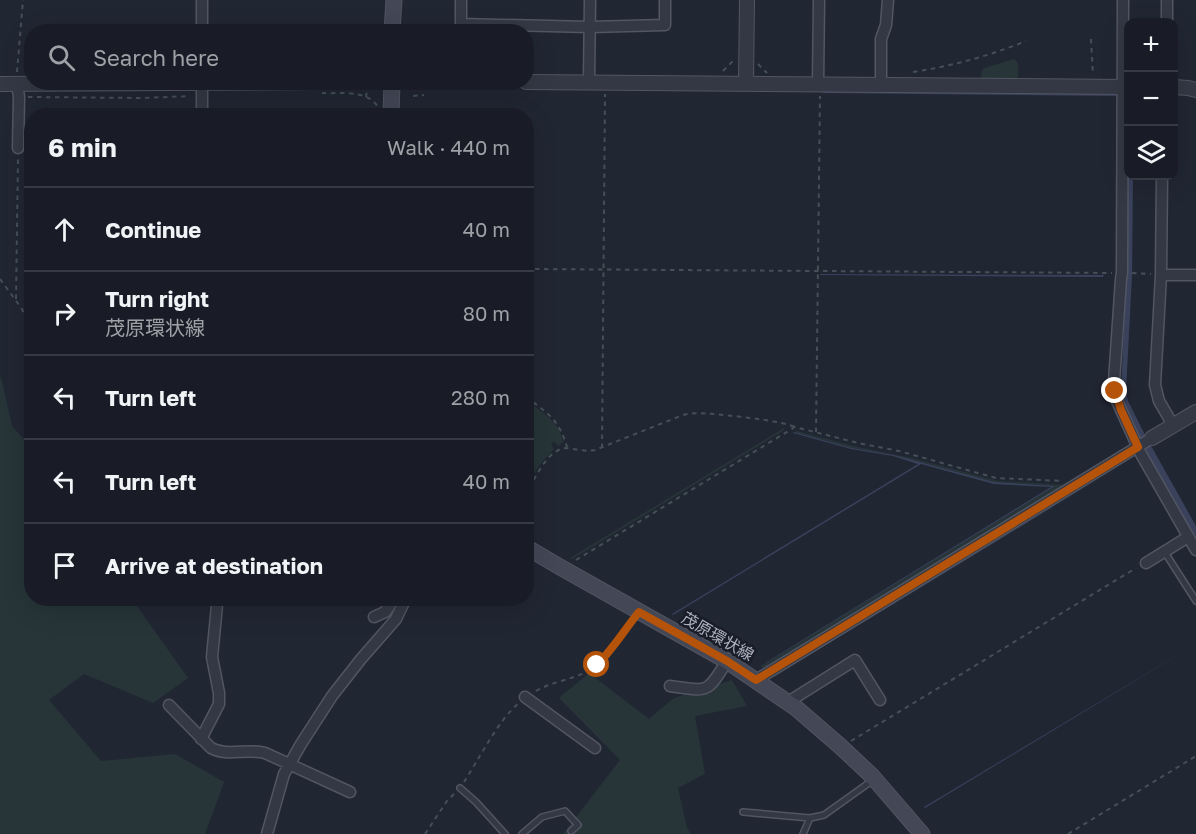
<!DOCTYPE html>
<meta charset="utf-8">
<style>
:root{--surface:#191c26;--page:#262932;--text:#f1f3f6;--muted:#9fa1a7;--line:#373a43}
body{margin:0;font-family:"Golos Text","Noto Sans JP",sans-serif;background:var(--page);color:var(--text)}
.controls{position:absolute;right:18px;top:18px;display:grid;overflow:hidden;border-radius:12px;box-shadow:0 6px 24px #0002}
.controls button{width:54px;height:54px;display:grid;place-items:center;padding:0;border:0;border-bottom:2px solid var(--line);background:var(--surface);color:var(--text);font:30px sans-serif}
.stop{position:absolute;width:18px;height:18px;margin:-14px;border:4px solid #b45309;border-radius:50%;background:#fff}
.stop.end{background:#b45309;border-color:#fff;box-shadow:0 2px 6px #0008}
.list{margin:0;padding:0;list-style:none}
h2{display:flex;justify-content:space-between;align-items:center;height:78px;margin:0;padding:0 24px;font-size:26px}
h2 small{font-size:20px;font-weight:400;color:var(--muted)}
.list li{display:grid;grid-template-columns:39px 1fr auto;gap:18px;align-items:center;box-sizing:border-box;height:84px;padding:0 24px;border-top:2px solid var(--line)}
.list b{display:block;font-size:22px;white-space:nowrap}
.list p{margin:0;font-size:20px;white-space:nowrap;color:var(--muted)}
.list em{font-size:20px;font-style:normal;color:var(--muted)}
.icon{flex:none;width:33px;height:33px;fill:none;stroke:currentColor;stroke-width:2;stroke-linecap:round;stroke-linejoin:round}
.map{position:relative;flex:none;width:1196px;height:834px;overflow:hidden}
.search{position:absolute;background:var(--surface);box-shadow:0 6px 24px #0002;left:24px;top:24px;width:510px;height:66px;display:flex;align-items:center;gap:15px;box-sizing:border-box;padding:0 21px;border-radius:24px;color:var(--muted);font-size:22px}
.panel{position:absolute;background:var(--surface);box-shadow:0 6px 24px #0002;left:24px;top:108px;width:510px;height:498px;border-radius:24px}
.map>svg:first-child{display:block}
.green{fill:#273538}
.water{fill:#39415b}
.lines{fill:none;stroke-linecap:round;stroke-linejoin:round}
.service-casing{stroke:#525562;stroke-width:8}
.minor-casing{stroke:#525562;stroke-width:13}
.tertiary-casing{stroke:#525562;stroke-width:16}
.secondary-casing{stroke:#525562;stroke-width:17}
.path{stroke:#455056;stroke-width:2;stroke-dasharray:4.5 4.5;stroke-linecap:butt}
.service{stroke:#343844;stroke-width:5}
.minor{stroke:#343844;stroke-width:10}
.tertiary{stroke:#343844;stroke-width:14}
.secondary{stroke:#434756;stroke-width:15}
.route{stroke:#b45309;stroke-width:8}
.labels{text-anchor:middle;stroke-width:5;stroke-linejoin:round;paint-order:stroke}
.street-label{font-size:16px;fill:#aeb2c1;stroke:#1a1d28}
</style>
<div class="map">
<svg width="1196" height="834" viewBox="0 0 1196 834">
<rect width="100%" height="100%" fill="#212633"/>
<path class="green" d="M1014,59L1018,63V77L1015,80H981L982,69Z
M0,377L2,381L12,426L31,447L32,598L132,599L188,678L153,703L84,674L49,700L101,761L175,754L224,782L205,834H0Z
M526,400C541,411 560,422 563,442L558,446L554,441L551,444L554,449C542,462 534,470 527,487Z
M784,428V430L572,559L570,558Z
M797,431L853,446L912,458L998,481L1065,485L764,668L760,666L766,663L1055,486L994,482L894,455L852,448L794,432Z
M589,673L649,719L674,698L732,680L747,706L695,716L705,774L678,788L687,828L691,834H563L620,760L559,698Z"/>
<path class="water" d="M1128,26V176H1133L1132,276L1126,391L1128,401L1145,435L1196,526V536L1191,531L1139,439L1124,407L1121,394L1126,276Z
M823,92L1119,94V96L822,93Z
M820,274L1104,275L1103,277L820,275Z
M794,432L852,448L894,455L994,482L1055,486L766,663H765L1051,487L994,484L921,464L673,615L672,614L918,464L893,456L851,449L793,433Z
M1135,457L775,676L774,675Z
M1196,644L925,808L924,807Z"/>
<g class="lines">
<g class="service-casing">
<path id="service" d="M1164,551L1196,601
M460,788L476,802L505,834
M743,812L810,818L824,815L873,780
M522,834L542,817L565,811L578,825L571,831
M803,834L810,818"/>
</g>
<g class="minor-casing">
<path id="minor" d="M461,0V24L590,27L665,25V0
M1123,0L1122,273L1121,279L1114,381L1115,391L1117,401L1141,454L1196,550
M1167,22V0
M202,32V0
M202,82V116
M589,82L590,0
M17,84L19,97L18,148
M818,84L819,0
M881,85V39L886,25L888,0
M1162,176L1161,275L1155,385L1159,401L1173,425
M1161,275H1196
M1146,563L1188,537
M374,617L385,612L395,598
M756,680L1152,438
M670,686C708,691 706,695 727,661
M525,697L595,748
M788,702L855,660L880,700
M169,705L211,748C227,757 247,748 265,753L350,792
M201,739L219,704V693L212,657L217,605
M267,834L284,774L301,744L332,696L361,659L396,619L406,598"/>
</g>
<g class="tertiary-casing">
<path id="tertiary" d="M526,82L1128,87
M0,84L318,82
M746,84L747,0
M1174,87L1188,88L1196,90
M1152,438L1196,412"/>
</g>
<g class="secondary-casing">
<path id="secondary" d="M392,32L394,0
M391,116L392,82
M526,547L560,567L727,661L796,708L840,746L872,776L922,834"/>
</g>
<path class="path" d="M1091,39L1093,75
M758,64L767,73
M723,71L734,60
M17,72L23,0
M913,72C952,66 989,56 1026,41
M322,93C340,94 367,89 378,107
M413,96L424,95
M28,97L142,98L190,96
M366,97L368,82
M526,269L1112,273
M1132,273L1151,274
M0,279L22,309L27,321L32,340
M16,299L18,157
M526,397C549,414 559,420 567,447
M816,432L820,96
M602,448L605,94
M526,496C533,481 547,449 566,448C571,448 576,450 581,450C586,451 590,451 595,450L683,415C700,411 717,415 735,416C755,419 776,420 795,427
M576,560L795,427L858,443L899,451L996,478L1063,481
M536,691C555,680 579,679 597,666C611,655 620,635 631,621
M851,741L1136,568
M464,782C479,759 499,719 519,703
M425,834L447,801L455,793
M1068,834L1196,756"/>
<use href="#service" class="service"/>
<use href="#minor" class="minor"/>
<use href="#tertiary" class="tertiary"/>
<use href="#secondary" class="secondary"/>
</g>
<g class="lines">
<path class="route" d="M597,665C613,649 625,629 639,612L727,661L756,680L1138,447L1121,410L1115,391"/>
</g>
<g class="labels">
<g class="street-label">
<text transform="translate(718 636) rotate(30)" y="6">茂原環状線</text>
</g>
</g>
</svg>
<div class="controls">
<button>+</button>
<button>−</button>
<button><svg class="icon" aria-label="layers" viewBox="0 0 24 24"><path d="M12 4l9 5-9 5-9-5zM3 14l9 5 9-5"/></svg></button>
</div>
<div class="stop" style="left:597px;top:665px"></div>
<div class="stop end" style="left:1115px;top:391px"></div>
<div class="search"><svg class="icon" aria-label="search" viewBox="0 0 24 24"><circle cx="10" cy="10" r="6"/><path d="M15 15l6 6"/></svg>Search here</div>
<section class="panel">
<h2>6 min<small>Walk · 440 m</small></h2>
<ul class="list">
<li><svg class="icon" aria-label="ahead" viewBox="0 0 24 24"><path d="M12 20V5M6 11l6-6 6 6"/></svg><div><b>Continue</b></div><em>40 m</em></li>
<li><svg class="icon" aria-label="right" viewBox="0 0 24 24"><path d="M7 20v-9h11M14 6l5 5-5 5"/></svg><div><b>Turn right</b><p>茂原環状線</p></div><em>80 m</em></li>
<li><svg class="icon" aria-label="left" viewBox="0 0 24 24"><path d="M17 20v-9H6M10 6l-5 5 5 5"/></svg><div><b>Turn left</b></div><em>280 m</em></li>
<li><svg class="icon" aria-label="left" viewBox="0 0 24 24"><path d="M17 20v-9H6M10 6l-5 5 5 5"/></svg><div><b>Turn left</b></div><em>40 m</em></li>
<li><svg class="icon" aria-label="arrive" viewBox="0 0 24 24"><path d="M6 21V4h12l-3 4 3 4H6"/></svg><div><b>Arrive at destination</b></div></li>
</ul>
</section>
</div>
